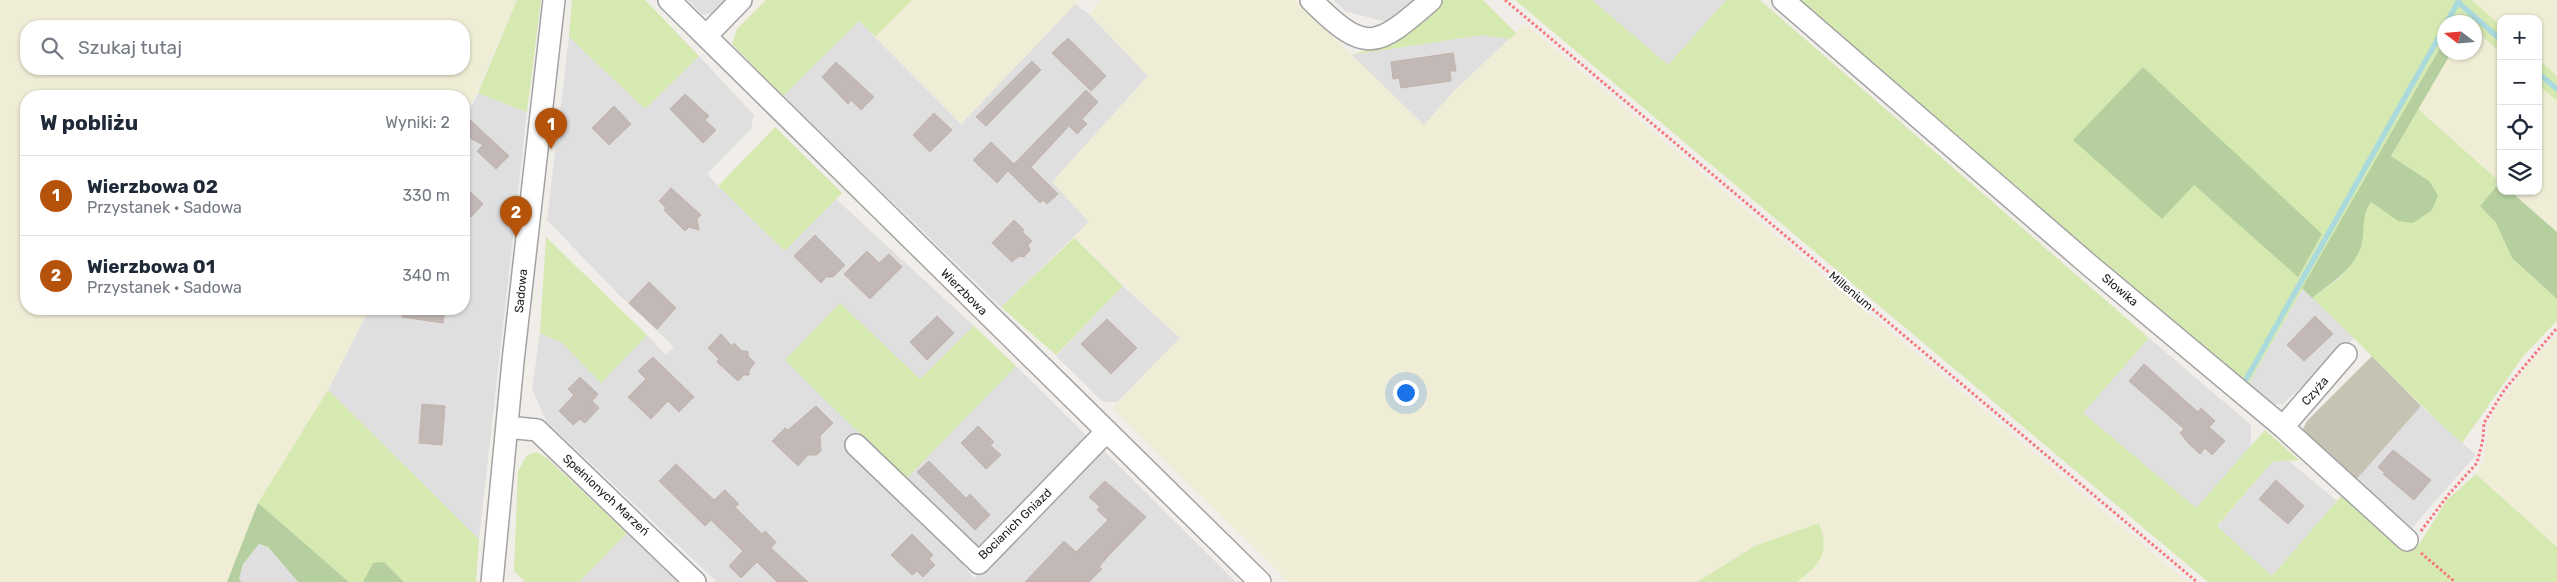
<!DOCTYPE html>
<html lang="pl">
<meta charset="utf-8">
<style>
:root{--surface:#fff;--page:#f6f6f7;--text:#1f2937;--muted:#747a83;--line:#e0e1e3;--accent:#b45309}
body{margin:0;font-family:Rubik,sans-serif;background:var(--page);color:var(--text)}
.controls{position:absolute;right:15px;top:15px;display:grid;overflow:hidden;border-radius:10px;box-shadow:0 1px 4px #0004}
.controls button{width:45px;height:45px;display:grid;place-items:center;padding:0;border:0;border-bottom:1px solid var(--line);background:var(--surface);color:var(--text);font:25px sans-serif}
.compass{position:absolute;left:2437px;top:15px;width:45px;height:45px;border-radius:50%;background:var(--surface);box-shadow:0 1px 4px #0004;rotate:286deg}
.you{position:absolute;left:1405px;top:392px;width:18px;height:18px;margin:-12px;border:4px solid #fff;border-radius:50%;background:#1a73e8;box-shadow:0 0 0 8px #1a73e833}
.badge{display:grid;place-items:center;width:32px;height:32px;border-radius:50%;background:var(--accent);color:#fff;font-size:16px;font-weight:700}
.pin{position:absolute;translate:-50% -41px;filter:drop-shadow(0 1px 2px #0008)}
.pin::after{content:'';position:absolute;top:26px;width:18px;height:15px;background:inherit;clip-path:polygon(0 0,100% 0,50% 100%)}
.list{margin:0;padding:0;list-style:none}
h2{display:flex;justify-content:space-between;align-items:center;height:65px;margin:0;padding:0 20px;font-size:21px}
h2 small{font-size:16px;font-weight:400;color:var(--muted)}
.list li{display:grid;grid-template-columns:32px 1fr auto;gap:15px;align-items:center;box-sizing:border-box;height:80px;padding:0 20px;border-top:1px solid var(--line)}
.list b{display:block;font-size:19px;white-space:nowrap}
.list p{margin:0;font-size:16px;white-space:nowrap;color:var(--muted)}
.list em{font-size:16px;font-style:normal;color:var(--muted)}
.icon{flex:none;width:28px;height:28px;fill:none;stroke:currentColor;stroke-width:2;stroke-linecap:round;stroke-linejoin:round}
.map{position:relative;flex:none;width:2557px;height:582px;overflow:hidden}
.search{position:absolute;background:var(--surface);box-shadow:0 1px 4px #0004;left:20px;top:20px;width:450px;height:55px;display:flex;align-items:center;gap:12px;box-sizing:border-box;padding:0 18px;border-radius:20px;color:var(--muted);font-size:19px}
.panel{position:absolute;background:var(--surface);box-shadow:0 1px 4px #0004;left:20px;top:90px;width:450px;height:225px;border-radius:20px}
.map>svg:first-child{display:block}
.residential{fill:#e0dfdf}
.construction{fill:#c6c3b4}
.farmland{fill:#efedd5;fill-rule:evenodd}
.grass{fill:#d6e9b1;fill-rule:evenodd}
.forest{fill:#b5cf9f}
.lines{fill:none;stroke-linecap:round;stroke-linejoin:round}
.stream{stroke:#abdadd;stroke-width:5.5}
.building{fill:#c2b8b5;stroke:#c3b2ab}
.minor-casing{stroke:#a3a3a3;stroke-width:24}
.path{stroke:#f6767d;stroke-width:3;stroke-dasharray:2.5 2.5;stroke-linecap:butt}
.minor{stroke:#fff;stroke-width:21}
.labels{text-anchor:middle;stroke-width:4;stroke-linejoin:round;paint-order:stroke}
.street-label{font-size:12px;fill:#222;stroke:#fff}
</style>
<div class="map">
<svg width="2557" height="582" viewBox="0 0 2557 582">
<rect width="100%" height="100%" fill="#f1ede9"/>
<path class="residential" d="M688,0H728L716,12L703,15Z
M1334,0H1421L1410,11L1386,22L1345,11Z
M1592,0H1726L1668,65Z
M1075,4L1089,14L1148,76L1052,182L1089,222L1001,307L783,96L859,21L961,124Z
M1482,35L1510,39L1454,91L1424,125L1351,55Z
M569,37L645,109L699,56L754,115L751,129L707,174L718,186L785,251L836,199L974,326L921,379L785,360L860,434L849,446L957,554L964,567L974,578L1102,449L1236,582H717L546,421L532,389L540,333L562,343L601,383L647,335L666,355L674,347L619,295L547,220Z
M478,93L527,112L479,539L328,390L369,309H464V121Z
M1123,286L1180,338L1117,402H1103L1056,356Z
M2302,288L2355,337L2283,404L2266,405L2246,388Z
M2149,338L2251,425V446L2196,509L2083,413Z
M1016,366L1090,439L978,550L906,479Z
M2421,406L2476,455L2410,530L2355,481Z
M2289,461L2337,501L2272,576L2217,527L2272,462Z
M627,533L680,582H579Z
M259,544L267,547L298,582H242L239,579L243,564Z"/>
<path class="construction" d="M2372,356L2421,406L2355,481L2302,431L2307,421Z"/>
<path class="farmland" d="M0,0H517L464,121V96H26V309H369L328,390L258,503L227,582H0ZM26,26H464V69H26Z
M912,0H1079L961,124L875,37Z
M1101,0H1295L1424,125L1454,91L1525,24L2187,582H1797L1809,573L1755,546L1697,582H1289L1112,408L1180,338L1074,238L1089,221L1052,182L1148,76L1089,14Z
M2472,0H2557V76L2538,59V19H2501V26Z
M2484,39L2501,53V183L2418,109L2451,53L2474,52L2475,42Z
M2538,85L2557,101V232L2510,191H2538Z
M2557,335V547L2477,474L2484,458L2488,426L2499,403L2534,358Z"/>
<path class="grass" d="M517,0H541L527,112L478,93Z
M572,0H645L699,56L645,109L569,37Z
M766,0H912L875,37L859,21L783,96L732,44L737,29Z
M1444,0H1483L1516,33L1510,39L1482,35L1351,55L1397,40Z
M1515,0H1592L1668,65L1726,0H1760L2149,338L2083,413L2196,508L2265,430L2299,460L2272,462L2217,526L2272,576L2342,495L2385,534L2410,552L2420,543L2447,500L2476,474L2557,547V582H2208Z
M1800,0H2472L2501,26V53L2475,30L2474,22H2467L2459,16L2455,22H2444V41L2246,388L2020,195ZM2143,68V67L2298,276L2194,185L2110,102Z
M2538,59L2557,76V101L2538,85Z
M2418,109L2500,182L2480,206L2496,223L2512,258L2557,299V321L2524,355L2462,443C2410,397 2363,345 2312,298C2322,290 2335,283 2343,274C2357,258 2359,219 2371,202L2399,221L2429,181L2391,156Z
M775,127L842,193L785,251L718,186Z
M546,237L647,335L601,383L562,343L540,333Z
M1074,238L1123,286L1056,355L1001,307Z
M840,303L920,379L974,326L1016,366L906,479L785,360Z
M328,390L479,539L476,582H404L384,562L373,564L363,582H349L258,503Z
M537,452L548,459L627,533L579,582H525L514,571L518,471L527,455Z
M1819,523C1830,552 1821,564 1797,582H1697L1755,546Z"/>
<path class="forest" d="M2444,41V52L2451,53L2391,156L2429,181L2438,195L2432,210L2413,223L2398,221L2371,202C2360,218 2366,229 2361,247C2353,270 2330,284 2312,298L2302,288Z
M2143,67L2322,234L2298,277L2194,185L2162,219L2073,140Z
M2500,182L2501,191H2510L2557,232V299L2512,258L2496,223L2480,206Z
M258,503L349,582H298L268,547L259,544L243,564L239,579L242,582H227Z
M384,562L404,582H363L373,563Z"/>
<g class="lines">
<path class="stream" d="M2459,3L2501,40
M2447,22L2459,0
M2538,73L2557,89
M2244,383L2444,28"/>
</g>
<path class="building" d="M1068,38L1106,76L1091,91L1052,53Z
M1453,53L1456,71H1450L1451,81L1401,88L1399,78L1393,79L1391,62Z
M1032,61L1041,70L986,126L976,117Z
M836,62L874,97L861,110L851,100L848,104L822,77Z
M1086,90L1098,102L1082,119L1087,124L1077,134L1069,126L1031,167L1058,194L1047,204L1043,200L1040,203L1008,171L997,183L973,160L991,142L1014,164Z
M685,94L709,116L705,120L716,130L703,143L670,109Z
M614,106L631,124L609,145L592,128Z
M934,113L952,130L930,152L913,135Z
M468,118L509,156L496,169L477,151L483,145L464,135V128Z
M464,186L483,204L471,217L464,210Z
M671,188L701,215L697,219L699,230L689,227L685,231L664,210L666,208L659,201Z
M1014,220L1024,230L1022,232L1032,241L1028,245L1030,250L1024,257L1019,256L1012,262L992,243Z
M815,235L845,265L833,277H826L821,283L794,256Z
M867,251L879,263L889,254L902,267L870,299L844,274Z
M649,282L676,308L657,329L629,303Z
M402,309H445L443,323L402,317Z
M937,316L954,333L927,360L910,342Z
M2315,316L2333,334L2304,361L2287,345Z
M1107,319L1137,348L1111,374L1081,344Z
M721,334L732,346L734,343L742,351H748V356L755,363L749,370V375H744L738,381L717,362L719,359L708,348Z
M653,357L694,397L679,412L668,401L651,419L628,397L646,379L638,371Z
M2144,364L2198,412L2201,408L2215,421L2209,427L2225,441L2212,455L2205,448L2200,454L2189,444L2180,433L2184,429L2129,381Z
M580,377L598,394L592,401L599,408L585,423L580,419L573,425L559,411L574,395L568,389Z
M422,404L445,406L442,445L419,443Z
M816,406L833,423L820,436L821,451L817,455H808L798,466L772,441L785,428L788,430Z
M978,426L994,442L990,445L1001,455L986,469L961,443Z
M2393,450L2431,480L2414,500L2383,474L2385,473L2378,467Z
M929,461L966,498L970,494L990,515L975,530L917,472Z
M676,464L714,500L725,490L739,504L735,507L762,534L765,531L776,542L771,548L808,582H777L757,562L741,578L729,566L743,551L711,520L705,526L659,481Z
M2276,480L2304,506L2288,524L2259,499Z
M1105,481L1146,517L1109,555L1099,567L1102,569L1089,582H1025L1064,541L1076,552L1108,520L1097,510L1100,507L1089,497Z
M912,534L933,555L929,559L935,565L923,577L917,571L912,575L891,555Z"/>
<g class="lines">
<g class="minor-casing">
<path id="minor" d="M669,0L1260,582
M1311,0C1366,55 1376,48 1431,0
M1783,0L2088,264L2283,427L2407,540
M706,36L741,0
M507,427L537,430L695,582
M2283,427L2346,354
M856,445L979,563L1107,431
M492,582L513,361L554,0"/>
</g>
<path class="path" d="M1505,0L2197,582
M2421,531L2449,494L2477,463L2483,439L2484,423L2505,389L2557,328
M2421,553L2455,582"/>
<use href="#minor" class="minor"/>
</g>
<g class="labels">
<g class="street-label">
<text transform="translate(2120 290) rotate(40)" y="4">Słowika</text>
<text transform="translate(521 291) rotate(-84)" y="4">Sadowa</text>
<text transform="translate(1851 291) rotate(40)" y="4">Millenium</text>
<text transform="translate(964 292) rotate(45)" y="4">Wierzbowa</text>
<text transform="translate(2315 391) rotate(-49)" y="4">Czyża</text>
<text transform="translate(606 495) rotate(43)" y="4">Spełnionych Marzeń</text>
<text transform="translate(1015 524) rotate(-44)" y="4">Bocianich Gniazd</text>
</g>
</g>
</svg>
<div class="controls">
<button>+</button>
<button>−</button>
<button><svg class="icon" aria-label="locate" viewBox="0 0 24 24"><circle cx="12" cy="12" r="6"/><path d="M12 2v4M12 18v4M2 12h4M18 12h4"/></svg></button>
<button><svg class="icon" aria-label="layers" viewBox="0 0 24 24"><path d="M12 4l9 5-9 5-9-5zM3 14l9 5 9-5"/></svg></button>
</div>
<svg class="compass" viewBox="-18 -18 36 36"><path d="M0-13l5 13h-10z" fill="#e53935"/><path d="M0 13l5-13h-10z" fill="#747a83"/></svg>
<div class="you"></div>
<div class="pin badge" style="left:551px;top:149px">1</div>
<div class="pin badge" style="left:516px;top:237px">2</div>
<div class="search"><svg class="icon" aria-label="search" viewBox="0 0 24 24"><circle cx="10" cy="10" r="6"/><path d="M15 15l6 6"/></svg>Szukaj tutaj</div>
<section class="panel">
<h2>W pobliżu<small>Wyniki: 2</small></h2>
<ul class="list">
<li><span class="badge">1</span><div><b>Wierzbowa 02</b><p>Przystanek · Sadowa</p></div><em>330 m</em></li>
<li><span class="badge">2</span><div><b>Wierzbowa 01</b><p>Przystanek · Sadowa</p></div><em>340 m</em></li>
</ul>
</section>
</div>
